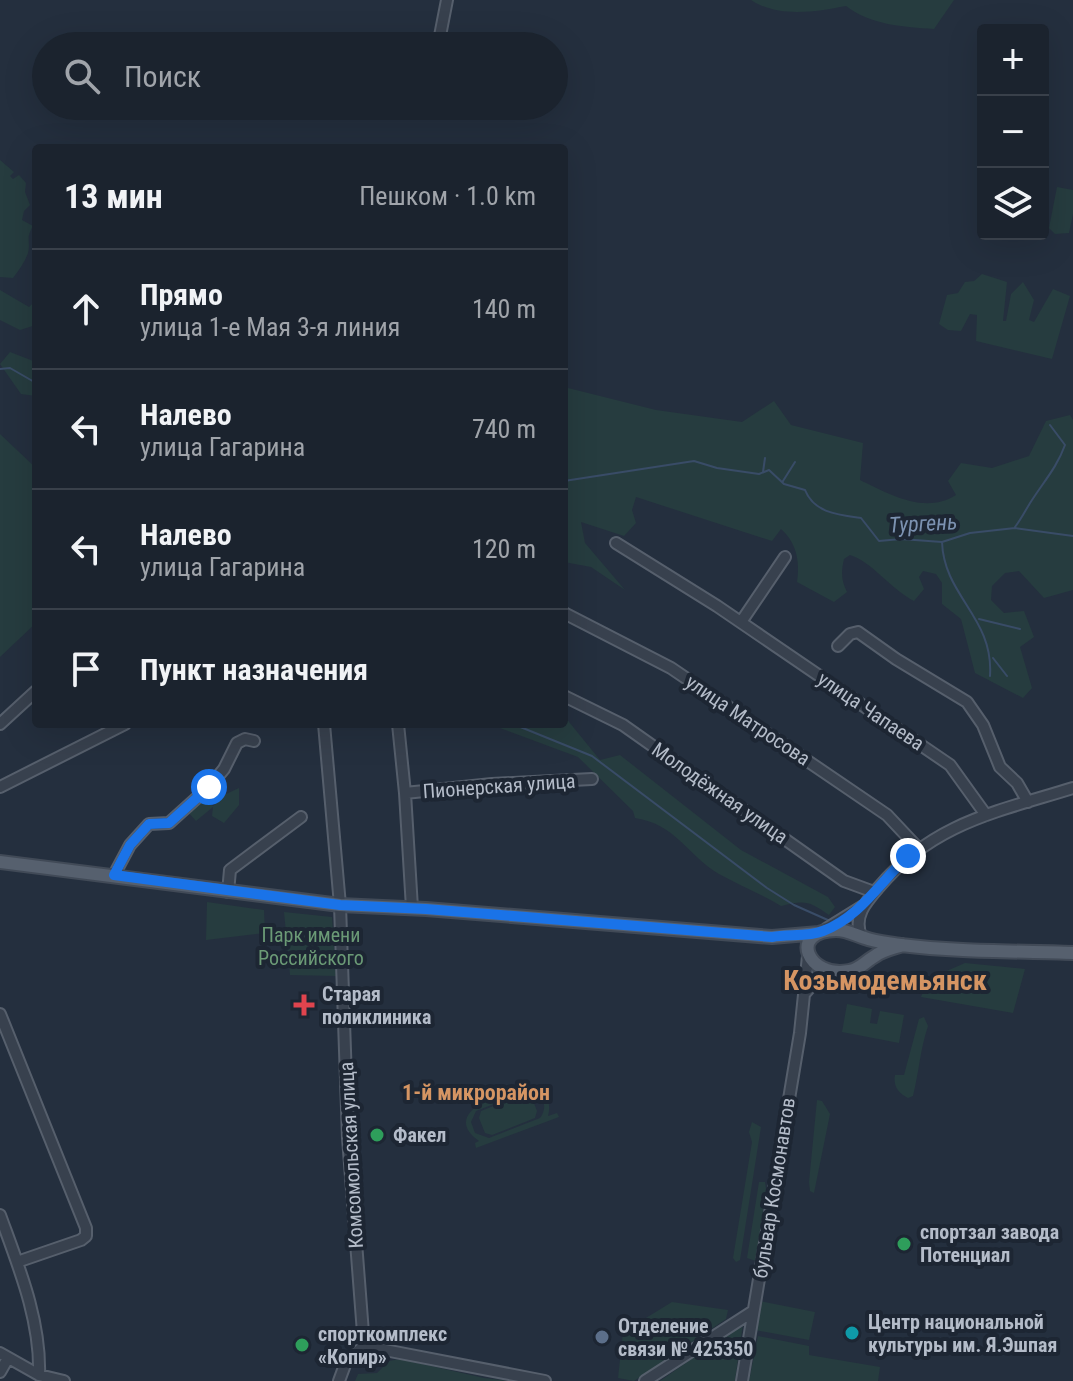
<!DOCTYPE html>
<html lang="ru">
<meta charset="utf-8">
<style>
:root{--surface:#1b232e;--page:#282f3a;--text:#f1f3f6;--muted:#a0a4aa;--line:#39404a}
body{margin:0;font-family:"Roboto Condensed",sans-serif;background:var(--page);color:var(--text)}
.controls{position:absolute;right:24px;top:24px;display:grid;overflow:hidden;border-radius:8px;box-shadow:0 8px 32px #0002}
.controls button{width:72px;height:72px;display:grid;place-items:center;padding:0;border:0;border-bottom:2px solid var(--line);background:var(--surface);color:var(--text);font:40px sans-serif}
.stop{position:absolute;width:24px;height:24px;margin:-18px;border:6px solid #1a73e8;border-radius:50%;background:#fff}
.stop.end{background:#1a73e8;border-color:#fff;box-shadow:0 2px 8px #0008}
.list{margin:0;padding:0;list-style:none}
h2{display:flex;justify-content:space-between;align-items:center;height:104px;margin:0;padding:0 32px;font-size:34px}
h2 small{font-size:26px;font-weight:400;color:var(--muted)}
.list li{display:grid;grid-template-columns:52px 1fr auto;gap:24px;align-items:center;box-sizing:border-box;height:120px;padding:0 32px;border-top:2px solid var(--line)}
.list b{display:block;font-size:30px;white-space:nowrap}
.list p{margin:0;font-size:26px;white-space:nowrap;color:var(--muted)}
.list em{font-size:26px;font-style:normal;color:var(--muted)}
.icon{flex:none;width:44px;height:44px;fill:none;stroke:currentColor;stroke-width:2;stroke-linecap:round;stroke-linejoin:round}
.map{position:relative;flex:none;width:1073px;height:1381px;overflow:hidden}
.search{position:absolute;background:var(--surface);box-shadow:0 8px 32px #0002;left:32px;top:32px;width:536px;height:88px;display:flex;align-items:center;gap:20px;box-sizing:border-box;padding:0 28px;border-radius:44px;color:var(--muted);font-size:30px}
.panel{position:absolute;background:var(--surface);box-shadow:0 8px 32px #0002;left:32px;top:144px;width:536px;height:584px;border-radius:8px}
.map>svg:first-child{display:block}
.green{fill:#263c3f;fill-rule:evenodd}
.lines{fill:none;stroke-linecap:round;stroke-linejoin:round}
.stream{stroke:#394c67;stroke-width:2}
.minor-casing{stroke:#565f6c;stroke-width:14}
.major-casing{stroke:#414a57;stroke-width:16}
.minor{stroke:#38414e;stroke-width:10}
.major{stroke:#56606e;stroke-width:12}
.route{stroke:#1a73e8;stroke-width:10}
.health-dot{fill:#e0444e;stroke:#1d2633;stroke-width:3}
.leisure-dot{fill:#2e9e5b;stroke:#1d2633;stroke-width:3}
.culture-dot{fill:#0f9aa8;stroke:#1d2633;stroke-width:3}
.service-dot{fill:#5c6f8a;stroke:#1d2633;stroke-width:3}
.labels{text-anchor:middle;stroke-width:8;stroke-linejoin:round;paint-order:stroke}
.street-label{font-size:20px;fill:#b4bcc9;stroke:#1d2633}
.park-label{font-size:20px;fill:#6b9a76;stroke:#1d2633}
.poi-label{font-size:20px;font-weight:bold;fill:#b4bcc9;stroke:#1d2633;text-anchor:start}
.water-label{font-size:22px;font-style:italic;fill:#7c92b1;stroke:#1d2633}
.neighbourhood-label{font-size:22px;font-weight:bold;fill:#d59563;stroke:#1d2633}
.district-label{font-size:28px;font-weight:bold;fill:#d59563;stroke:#1d2633}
</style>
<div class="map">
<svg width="1073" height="1381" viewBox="0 0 1073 1381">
<rect width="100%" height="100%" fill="#242f3e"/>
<path class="green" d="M751,0H954L934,29C904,27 870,25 846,6C815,12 778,18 751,0Z
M0,160L14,172L10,176L13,179L19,175L26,183L25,192L30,205L24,211L22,220L33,226C25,240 31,240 28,253C25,262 19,270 13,278L0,277Z
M1057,187L1073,190V214L1069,233L1055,234L1049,228Z
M982,274L1007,282L1003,321H1006L1011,294L1023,282L1034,300L1029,320L1034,322L1053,289L1070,296L1052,359L976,341L977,315L970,314L961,331L948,330L939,324L947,295L958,293L965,282L974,281Z
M0,290L29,307L36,300V325L20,330L0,320Z
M10,352L36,362V396L21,394L0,364Z
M564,387L656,410L742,422L774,401L791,425L863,443L860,480C889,494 925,515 956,495L948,481L961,463L992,468L1029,456L1046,421L1070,415L1073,420V590L1044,598L1019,571L1005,573L992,586L991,600L1004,613L1024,611L1034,637L1020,647L1032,688L1023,698L975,673L961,619L942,604V583L936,574L923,571L919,577L924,589L914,601C892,590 871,561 850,555L844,559C841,572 841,580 847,592L834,602L797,582C800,562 797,543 781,529L772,541L636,497L632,510L636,523L624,536L581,522L585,543L625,590L591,567L564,562Z
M0,434L36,468V623L0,657Z
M565,717L600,760L620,755L741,850L828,897L835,907L829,915C809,901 805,900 781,906C761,894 739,885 719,874C688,856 676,824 635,818L633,811L578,757L492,725L564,724Z
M239,788V805L224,823L212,816L213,807L196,821L186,810L203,796L213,806L226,794Z
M207,902L264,910L265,933L206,940Z
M284,912L332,917L336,976L290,975Z
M965,963L1025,969L1013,1013L921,997L928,979Z
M847,1004L872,1009L870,1023L877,1024L880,1011L904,1015L899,1043L842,1032Z
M924,1017L928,1026C920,1050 919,1072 913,1096L908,1098C898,1093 893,1086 895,1075H904L919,1019Z
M530,1086C546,1090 552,1101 548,1116L557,1113L559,1117L476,1148L475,1143L479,1141C437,1112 508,1089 530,1086ZM527,1091C543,1092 549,1106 540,1118L489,1138L475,1133L471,1122L476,1111Z
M524,1094L532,1098L537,1111L535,1118L492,1135L485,1133L479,1118L481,1111Z
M817,1100L822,1101L830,1114L814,1193L810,1191L809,1182Z
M752,1122L761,1127L740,1260L736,1262L733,1258L752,1142L749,1132Z
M759,1182H765L766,1189L756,1261L747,1258Z
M760,1301L815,1312L809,1340L755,1330Z
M672,1302L728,1310L726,1319L634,1381L618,1378L623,1332Z
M743,1323L735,1381H660Z
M758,1336L809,1346V1355L880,1367L878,1381H749Z
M400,1359L484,1378L510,1381H355L358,1374L377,1373L389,1361Z"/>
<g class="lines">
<path class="stream" d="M0,369L10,368L36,383
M763,472L765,458
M564,481L694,461L717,468L759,474L769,470L784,484L805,490C814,513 839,515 861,518L879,541L901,539L942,542L970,533L1015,528L1073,536
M783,481L795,462
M1015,527C1022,518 1026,509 1032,500C1045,480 1057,467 1065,445L1050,425
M942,542C944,597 994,617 990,676
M979,619L1020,629
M993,658L1007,676
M513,724L592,756L767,888L794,905L830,921"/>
<g class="minor-casing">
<path id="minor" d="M438,46L447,0
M616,543L717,606L950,765L986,815
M564,613L671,668L887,815L918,848
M741,622L785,557
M838,646L850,634L858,632L896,659L967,702L983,725L1000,767L1017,783L1028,802
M564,696L623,725L844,881L874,892
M0,724L36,691
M324,724L340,905L348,1138L364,1346
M398,724L405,793L412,908
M0,787L125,724
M405,793L492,784L592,779
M114,875L130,845L149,824L169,823L209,787L224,769L237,743L245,739L254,741
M228,892L230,870L301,817
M826,929L863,906
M861,936C853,916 866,902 879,887C933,823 996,812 1073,788
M806,992L818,978L832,971
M0,1014L86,1228V1236L81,1240L17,1262
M0,1215C18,1265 41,1320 39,1375
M364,1346L545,1381
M0,1353L39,1375L64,1381
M0,1372L8,1358
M339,1381L346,1362L364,1346
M645,1381L752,1312
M742,1381L800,1033L808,956"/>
</g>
<g class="major-casing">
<path id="major" d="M0,862L340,905L426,909L772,937L819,933
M903,945C894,948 883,950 875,956C866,961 859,970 849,971C808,979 787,931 836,930C847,930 855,935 865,938C875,942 890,943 901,945C957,952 1016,951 1073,953"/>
</g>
<use href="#minor" class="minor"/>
<use href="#major" class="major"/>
</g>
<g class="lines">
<path class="route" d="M209,787L169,823L149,824L130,845L114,875L340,905L426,909L772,937C788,934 808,937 823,931C860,917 880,882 908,856"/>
</g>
<path class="health-dot" d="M300 993h8v8h8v8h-8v8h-8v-8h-8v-8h8z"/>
<g class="leisure-dot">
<circle cx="377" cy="1135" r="8"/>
<circle cx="904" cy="1244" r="8"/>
<circle cx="302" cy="1345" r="8"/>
</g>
<circle class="culture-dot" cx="852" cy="1333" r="8"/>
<circle class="service-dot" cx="602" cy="1337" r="8"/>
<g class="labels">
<g class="street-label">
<text transform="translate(871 711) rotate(34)" y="7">улица Чапаева</text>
<text transform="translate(748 720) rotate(34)" y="7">улица Матросова</text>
<text transform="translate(499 786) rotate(-4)" y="7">Пионерская улица</text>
<text transform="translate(720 793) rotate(35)" y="7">Молодёжная улица</text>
<text transform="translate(351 1155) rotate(-93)" y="7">Комсомольская улица</text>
<text transform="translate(774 1188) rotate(-81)" y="7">бульвар Космонавтов</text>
</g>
<g class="park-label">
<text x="311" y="942">Парк имени<tspan x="311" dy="23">Российского</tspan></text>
</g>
<g class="poi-label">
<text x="322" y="1001">Старая<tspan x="322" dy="23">поликлиника</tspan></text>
<text x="393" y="1142">Факел</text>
<text x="920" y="1239">спортзал завода<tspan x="920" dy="23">Потенциал</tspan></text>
<text x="868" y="1329">Центр национальной<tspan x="868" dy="23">культуры им. Я.Эшпая</tspan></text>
<text x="618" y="1333">Отделение<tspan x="618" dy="23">связи № 425350</tspan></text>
<text x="318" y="1341">спорткомплекс<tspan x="318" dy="23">«Копир»</tspan></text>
</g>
<g class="water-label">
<text transform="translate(923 523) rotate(-3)" y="8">Тургень</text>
</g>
<g class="neighbourhood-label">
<text x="476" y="1100">1-й микрорайон</text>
</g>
<g class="district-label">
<text x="885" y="990">Козьмодемьянск</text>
</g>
</g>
</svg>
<div class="controls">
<button>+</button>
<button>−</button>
<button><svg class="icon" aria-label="layers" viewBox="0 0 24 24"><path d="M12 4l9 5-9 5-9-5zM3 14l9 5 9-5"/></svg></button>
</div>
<div class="stop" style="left:209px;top:787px"></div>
<div class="stop end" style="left:908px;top:856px"></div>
<div class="search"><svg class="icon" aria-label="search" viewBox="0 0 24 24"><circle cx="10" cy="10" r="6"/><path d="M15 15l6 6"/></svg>Поиск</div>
<section class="panel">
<h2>13 мин<small>Пешком · 1.0 km</small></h2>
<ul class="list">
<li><svg class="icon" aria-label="ahead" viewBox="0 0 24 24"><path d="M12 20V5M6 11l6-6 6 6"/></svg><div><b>Прямо</b><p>улица 1-е Мая 3-я линия</p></div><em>140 m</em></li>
<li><svg class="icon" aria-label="left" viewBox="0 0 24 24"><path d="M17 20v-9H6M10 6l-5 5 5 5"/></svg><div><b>Налево</b><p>улица Гагарина</p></div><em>740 m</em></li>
<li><svg class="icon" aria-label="left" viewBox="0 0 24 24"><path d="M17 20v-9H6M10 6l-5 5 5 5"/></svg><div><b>Налево</b><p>улица Гагарина</p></div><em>120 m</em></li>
<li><svg class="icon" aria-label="arrive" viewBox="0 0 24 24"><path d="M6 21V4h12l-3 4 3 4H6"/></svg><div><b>Пункт назначения</b></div></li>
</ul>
</section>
</div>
